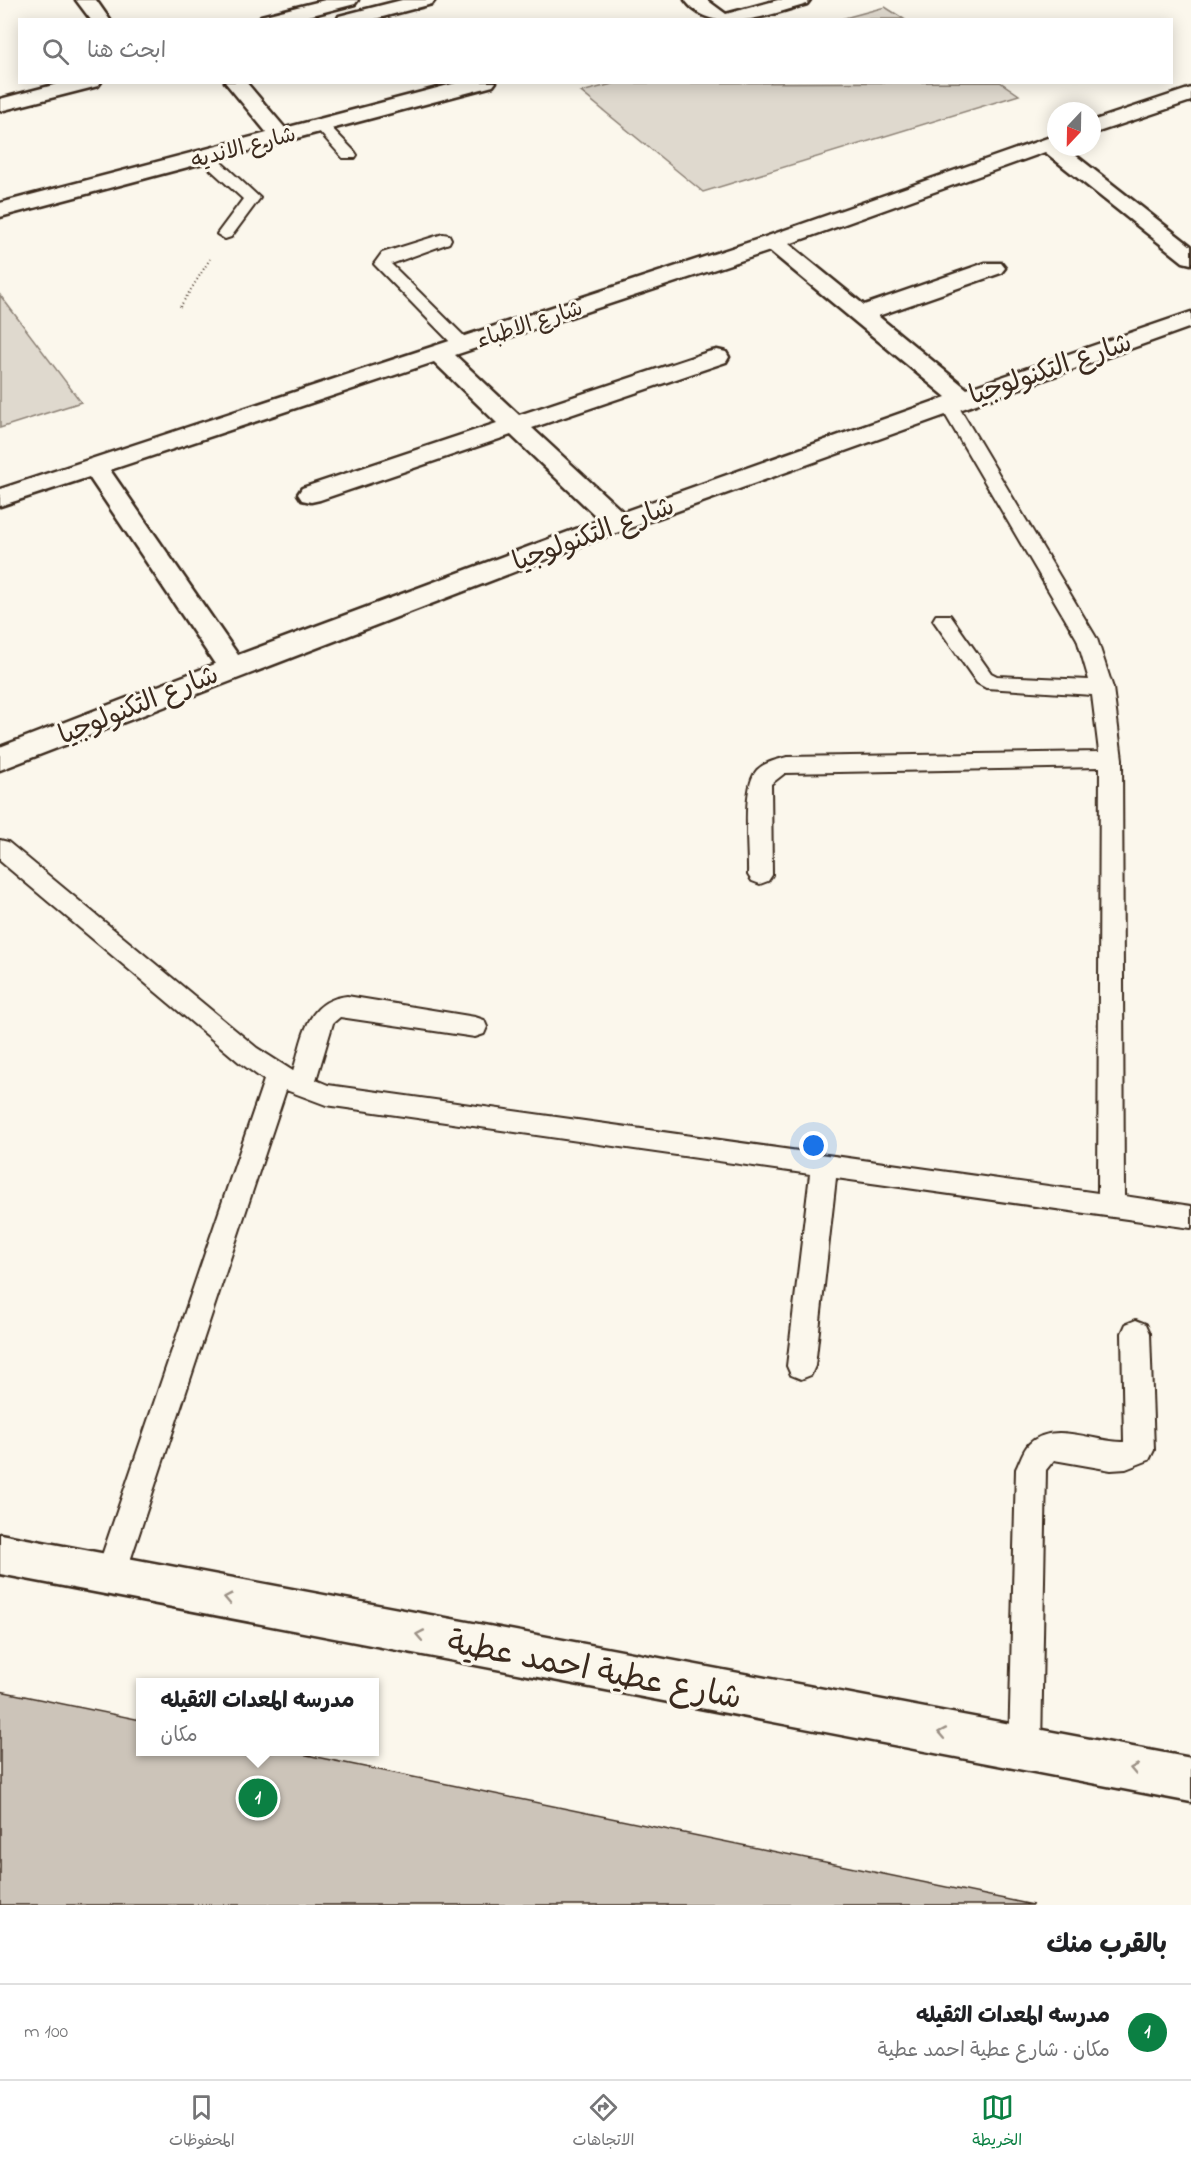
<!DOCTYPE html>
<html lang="ar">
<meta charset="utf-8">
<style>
:root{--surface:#fff;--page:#f6f6f6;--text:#202124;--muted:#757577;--line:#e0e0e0;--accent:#0b8043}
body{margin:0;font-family:"Indie Flower","Playpen Sans Arabic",sans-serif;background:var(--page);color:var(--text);direction:rtl}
.compass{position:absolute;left:1047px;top:102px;width:54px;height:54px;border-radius:50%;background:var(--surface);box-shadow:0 3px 15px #0003;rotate:202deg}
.you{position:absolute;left:814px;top:1146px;width:21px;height:21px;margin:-15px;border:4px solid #fff;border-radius:50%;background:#1a73e8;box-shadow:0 0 0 9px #1a73e833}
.badge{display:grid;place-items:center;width:39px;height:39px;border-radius:50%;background:var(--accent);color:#fff;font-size:20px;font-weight:700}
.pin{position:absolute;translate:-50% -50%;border:3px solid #fff;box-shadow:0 2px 6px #0006}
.popup{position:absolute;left:136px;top:1678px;width:243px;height:78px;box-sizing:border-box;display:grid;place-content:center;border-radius:0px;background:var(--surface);filter:drop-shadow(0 2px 4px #0005);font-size:20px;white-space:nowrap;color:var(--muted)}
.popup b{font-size:22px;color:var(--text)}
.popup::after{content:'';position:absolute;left:50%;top:100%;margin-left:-12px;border:12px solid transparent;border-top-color:var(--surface)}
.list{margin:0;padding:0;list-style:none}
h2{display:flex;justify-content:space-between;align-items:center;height:78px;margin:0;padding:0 24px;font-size:26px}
h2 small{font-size:20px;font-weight:400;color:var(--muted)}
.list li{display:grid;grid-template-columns:39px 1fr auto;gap:18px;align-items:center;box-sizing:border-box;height:96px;padding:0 24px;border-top:2px solid var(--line)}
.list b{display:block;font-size:22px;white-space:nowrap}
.list p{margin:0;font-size:20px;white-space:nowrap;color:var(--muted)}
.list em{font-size:20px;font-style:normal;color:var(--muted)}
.icon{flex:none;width:33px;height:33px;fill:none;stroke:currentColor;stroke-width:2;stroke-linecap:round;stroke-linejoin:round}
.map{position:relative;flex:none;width:1191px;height:1905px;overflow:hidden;direction:ltr}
.search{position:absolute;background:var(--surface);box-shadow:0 3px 15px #0003;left:18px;right:18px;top:18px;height:66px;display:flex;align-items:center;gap:15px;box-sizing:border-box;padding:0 21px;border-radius:0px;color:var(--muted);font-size:22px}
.sheet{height:174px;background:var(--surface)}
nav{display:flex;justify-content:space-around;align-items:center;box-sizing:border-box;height:84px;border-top:2px solid var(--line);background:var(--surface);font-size:16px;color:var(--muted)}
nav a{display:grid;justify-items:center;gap:3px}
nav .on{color:var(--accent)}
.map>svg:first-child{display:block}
.green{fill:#dfd9ce;stroke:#8d8276;stroke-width:1.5}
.building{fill:#ccc4b9;stroke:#3b2a1e;stroke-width:1.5}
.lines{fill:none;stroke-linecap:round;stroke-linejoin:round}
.lane-casing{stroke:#3b2a1e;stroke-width:4}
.street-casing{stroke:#3b2a1e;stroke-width:5}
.secondary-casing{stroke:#3b2a1e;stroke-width:5}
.path{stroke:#3b2a1e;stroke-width:2;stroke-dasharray:1 3;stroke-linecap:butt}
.lane{fill:#fbf7ec;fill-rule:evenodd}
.street{fill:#fbf7ec;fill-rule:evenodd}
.secondary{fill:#fbf7ec;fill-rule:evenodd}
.oneway{stroke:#9b9085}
.labels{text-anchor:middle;stroke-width:6;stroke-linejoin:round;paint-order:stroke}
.far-street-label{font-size:22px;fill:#3b2a1e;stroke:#fbf7ec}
.street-label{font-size:27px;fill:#3b2a1e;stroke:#fbf7ec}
.near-street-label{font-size:33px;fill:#3b2a1e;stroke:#fbf7ec}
</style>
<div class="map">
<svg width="1191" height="1905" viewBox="0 0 1191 1905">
<rect width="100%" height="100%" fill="#fbf7ec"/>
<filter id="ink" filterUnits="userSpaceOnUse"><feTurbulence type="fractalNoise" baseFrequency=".0167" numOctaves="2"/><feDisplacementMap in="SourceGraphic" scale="12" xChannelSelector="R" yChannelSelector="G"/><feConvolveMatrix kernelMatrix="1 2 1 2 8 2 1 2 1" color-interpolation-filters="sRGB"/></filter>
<g filter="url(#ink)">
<path class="green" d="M885,7L904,19H841Z
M616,83L1000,82L1019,95L703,192L581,92Z
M0,295L81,402L0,428Z"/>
<path class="building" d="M0,1691L141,1720V1752H292L1033,1905H0Z"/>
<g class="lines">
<g class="lane-casing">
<path id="lane" d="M322,121L327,123L355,152L357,155L355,158H343L317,129L314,126Z
M205,151L211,153L260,198L231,237L225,239L217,234L243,199L199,159L197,156Z
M443,234L449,235L451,239L449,243L391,264L469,341L472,345L463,350L457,349L374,264L382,253Z
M948,399L957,404L1097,639L1113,688L1122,759L1124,1196L1191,1206V1228L836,1178L815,1366L811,1375L801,1379L791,1375L787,1366L810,1174L326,1105L286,1090L125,1576L121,1587L110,1591L99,1587L95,1576L264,1080L239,1062L0,861V840L8,842L257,1048L293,1071C304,1037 305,1001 347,996L475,1017L484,1020L487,1027L484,1034L475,1037L340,1017L333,1023L316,1080L328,1085L1098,1193L1100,767L785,773L771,784L772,875L768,881L760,884L752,881L748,875C749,850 741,788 757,770C765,762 777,760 787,757L1099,752L1092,695L986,688L977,683L933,620L936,615H950L991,673L997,676L1089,680L1077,639L939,404Z
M1136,1320L1146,1324L1150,1333L1154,1450L1149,1460L1126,1469L1111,1470L1054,1460L1046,1470L1041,1748L1036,1759L1025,1764L1014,1759L1009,1748L1016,1469C1020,1461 1023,1450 1029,1444C1054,1420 1095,1443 1124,1442L1122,1333L1126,1324Z"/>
</g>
<g class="street-casing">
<path id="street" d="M76,0H96L110,20H91Z
M325,0H358L355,4L293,20H259L261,16Z
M402,0H435L432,4L371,20H337L339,16Z
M685,0H707L726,14L778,0H810L807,4C771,14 712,38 685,0Z
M65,82H101L98,86L0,111V99Z
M225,82H246L285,128L460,82H496L493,86L0,217V203L267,133Z
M1191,88V101L1092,134V121Z
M1056,135V147H1065L1191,246V264L1183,262L1045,152L789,244L864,305L985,263H1001L1005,268L1001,273L878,316L967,389L1191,312V327L602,538L0,770V747L215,664L89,477L0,506V489L765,237ZM770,251L946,397L623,512L532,428L726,362L729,357L726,352L717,350L708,352L519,415L455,355ZM434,362L497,423L302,488L298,494L302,500L311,502L320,500L511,435L600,520L238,655L110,470Z"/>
</g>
<g class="secondary-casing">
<path id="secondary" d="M0,1534L1191,1758V1802L0,1574Z"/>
</g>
<path class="path" d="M180,307L210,259"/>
<use href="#lane" class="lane"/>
<use href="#street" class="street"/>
<use href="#secondary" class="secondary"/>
</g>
<defs><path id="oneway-chevron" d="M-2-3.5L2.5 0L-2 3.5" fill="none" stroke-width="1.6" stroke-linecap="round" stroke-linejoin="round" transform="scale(1.5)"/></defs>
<g class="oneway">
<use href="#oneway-chevron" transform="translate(228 1598) rotate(-169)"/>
<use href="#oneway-chevron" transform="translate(420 1635) rotate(-169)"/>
<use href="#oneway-chevron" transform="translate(942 1733) rotate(-169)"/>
<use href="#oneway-chevron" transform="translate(1134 1769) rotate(-169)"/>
</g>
</g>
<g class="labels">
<g class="far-street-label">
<text transform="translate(243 146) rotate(-15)" y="8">شارع الانديه</text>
<text transform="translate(529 323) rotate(-18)" y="8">شارع الاطباء</text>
</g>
<g class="street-label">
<text transform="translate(1050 368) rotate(-19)" y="9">شارع التكنولوجيا</text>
<text transform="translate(593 533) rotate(-20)" y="9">شارع التكنولوجيا</text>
<text transform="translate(138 704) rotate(-22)" y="9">شارع التكنولوجيا</text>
</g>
<g class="near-street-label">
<text transform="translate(595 1668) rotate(11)" y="12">شارع عطية احمد عطية</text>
</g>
</g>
</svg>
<svg class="compass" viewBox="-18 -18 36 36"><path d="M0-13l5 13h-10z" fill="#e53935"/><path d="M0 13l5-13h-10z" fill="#757577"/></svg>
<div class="you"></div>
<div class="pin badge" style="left:258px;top:1798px">1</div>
<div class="popup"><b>مدرسه المعدات الثقيله</b>مكان</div>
<div class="search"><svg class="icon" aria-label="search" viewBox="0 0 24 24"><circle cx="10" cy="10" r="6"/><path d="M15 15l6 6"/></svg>ابحث هنا</div>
</div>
<section class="sheet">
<h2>بالقرب منك<small></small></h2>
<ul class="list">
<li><span class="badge">1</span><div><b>مدرسه المعدات الثقيله</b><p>مكان · شارع عطية احمد عطية</p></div><em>100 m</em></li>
</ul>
</section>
<nav>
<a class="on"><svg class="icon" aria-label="map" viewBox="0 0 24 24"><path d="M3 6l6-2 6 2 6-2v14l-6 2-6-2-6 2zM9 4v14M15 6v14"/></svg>الخريطة</a>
<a><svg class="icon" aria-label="directions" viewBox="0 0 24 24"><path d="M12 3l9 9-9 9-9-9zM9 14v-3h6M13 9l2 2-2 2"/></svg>الاتجاهات</a>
<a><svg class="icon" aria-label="saved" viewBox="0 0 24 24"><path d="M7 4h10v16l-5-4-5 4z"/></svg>المحفوظات</a>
</nav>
